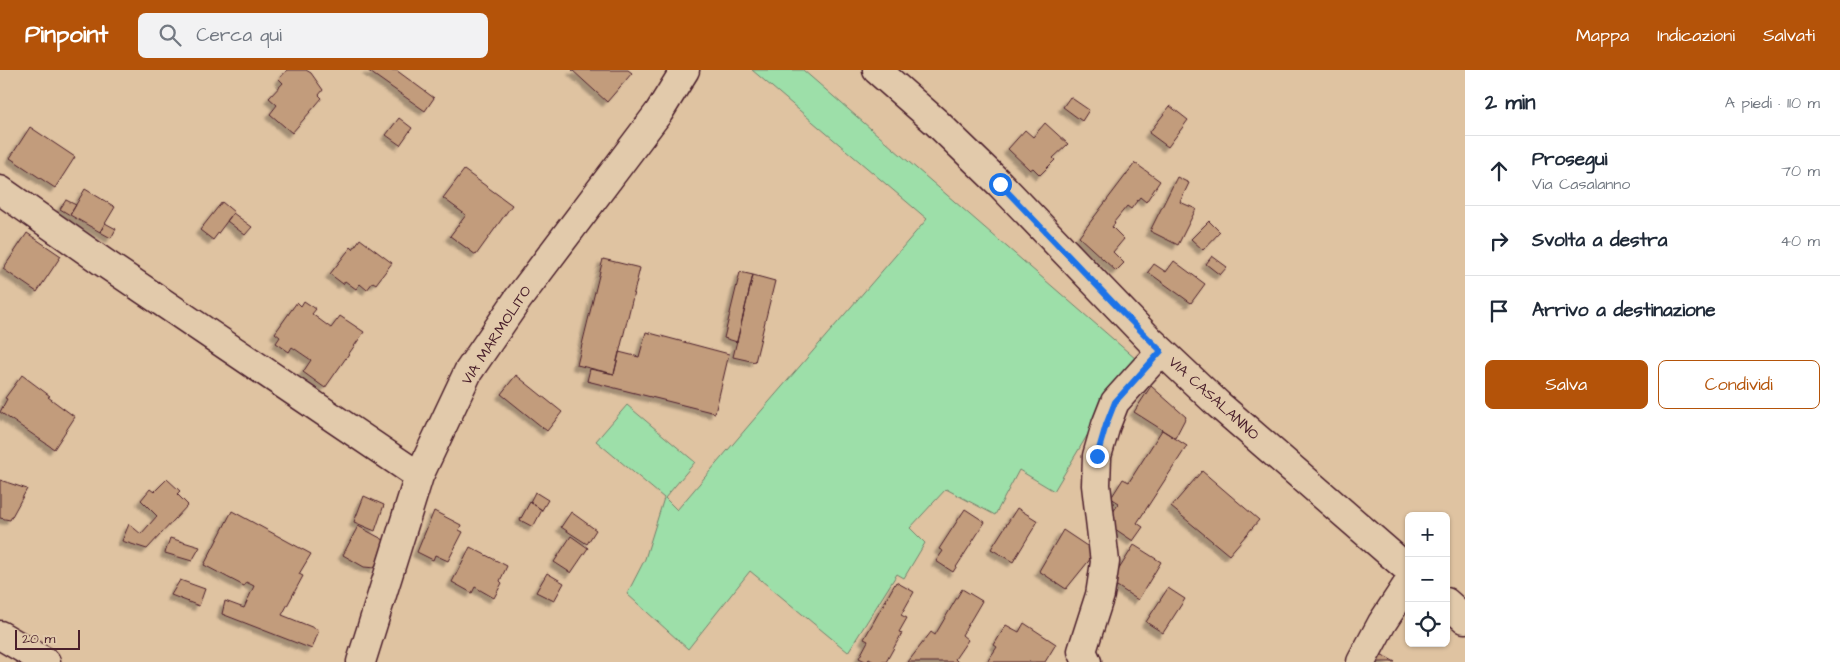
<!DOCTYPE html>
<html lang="it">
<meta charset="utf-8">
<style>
:root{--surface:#fff;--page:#f2f2f3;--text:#1f2937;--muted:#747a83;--line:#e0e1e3;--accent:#b45309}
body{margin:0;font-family:"Architects Daughter",sans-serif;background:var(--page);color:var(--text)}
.controls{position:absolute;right:15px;bottom:15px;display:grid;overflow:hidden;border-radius:8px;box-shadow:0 1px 4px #0004}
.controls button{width:45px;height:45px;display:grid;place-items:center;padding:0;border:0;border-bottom:1px solid var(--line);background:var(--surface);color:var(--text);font:25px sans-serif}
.scale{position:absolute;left:15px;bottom:12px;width:65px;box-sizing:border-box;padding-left:5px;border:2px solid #4a1f2b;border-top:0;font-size:14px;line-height:18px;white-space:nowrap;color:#4a1f2b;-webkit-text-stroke:4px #e2caab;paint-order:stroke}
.stop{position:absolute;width:15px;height:15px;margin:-11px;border:4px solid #1a73e8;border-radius:50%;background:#fff}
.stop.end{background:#1a73e8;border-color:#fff;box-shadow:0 1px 5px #0008}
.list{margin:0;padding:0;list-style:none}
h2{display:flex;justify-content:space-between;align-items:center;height:65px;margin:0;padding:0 20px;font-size:21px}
h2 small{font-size:16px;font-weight:400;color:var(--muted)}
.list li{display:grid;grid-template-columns:32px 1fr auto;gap:15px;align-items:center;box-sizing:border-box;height:70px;padding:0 20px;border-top:1px solid var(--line)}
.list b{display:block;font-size:19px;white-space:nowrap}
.list p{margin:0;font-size:16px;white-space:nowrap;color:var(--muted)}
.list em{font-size:16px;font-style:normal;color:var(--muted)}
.actions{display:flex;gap:10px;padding:15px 20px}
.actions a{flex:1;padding:11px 0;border:1px solid var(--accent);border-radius:8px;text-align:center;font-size:18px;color:var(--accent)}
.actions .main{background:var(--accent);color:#fff}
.icon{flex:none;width:28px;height:28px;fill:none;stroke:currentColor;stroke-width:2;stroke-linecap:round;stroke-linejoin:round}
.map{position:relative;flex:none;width:1465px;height:592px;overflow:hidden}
header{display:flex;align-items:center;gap:30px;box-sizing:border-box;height:70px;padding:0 25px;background:var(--accent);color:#fff}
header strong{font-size:24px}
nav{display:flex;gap:28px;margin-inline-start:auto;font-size:18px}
.search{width:350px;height:45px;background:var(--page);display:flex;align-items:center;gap:12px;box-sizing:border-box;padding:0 18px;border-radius:8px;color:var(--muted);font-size:19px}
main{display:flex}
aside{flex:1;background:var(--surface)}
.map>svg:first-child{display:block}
.green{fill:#9ddfa9;stroke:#747f6a}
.building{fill:#c29c7c;stroke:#4a1f2b;filter:url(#shadow)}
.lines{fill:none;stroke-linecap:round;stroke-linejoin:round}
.minor-casing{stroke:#4a1f2b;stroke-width:31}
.minor{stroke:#e2caab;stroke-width:28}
.route{stroke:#1a73e8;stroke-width:6}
.labels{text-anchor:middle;stroke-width:4;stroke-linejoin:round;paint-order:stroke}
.street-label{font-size:15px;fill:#4a1f2b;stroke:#e2caab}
</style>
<header>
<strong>Pinpoint</strong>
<div class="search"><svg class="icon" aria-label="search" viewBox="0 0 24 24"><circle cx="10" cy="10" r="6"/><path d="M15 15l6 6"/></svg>Cerca qui</div>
<nav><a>Mappa</a><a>Indicazioni</a><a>Salvati</a></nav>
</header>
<main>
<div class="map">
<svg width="1465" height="592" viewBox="0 0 1465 592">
<defs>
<filter id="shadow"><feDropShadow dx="-4.5" dy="4.5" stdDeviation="1" flood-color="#0004"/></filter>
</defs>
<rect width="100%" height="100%" fill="#dfc3a1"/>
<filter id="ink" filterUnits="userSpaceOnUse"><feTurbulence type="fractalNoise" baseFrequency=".02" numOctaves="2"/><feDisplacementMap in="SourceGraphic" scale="10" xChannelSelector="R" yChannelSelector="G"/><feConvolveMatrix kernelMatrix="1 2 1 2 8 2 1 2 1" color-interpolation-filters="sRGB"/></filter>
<g filter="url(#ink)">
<path class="green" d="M752,0H803L1136,289L1119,312L1054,421L1019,400L995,445L946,419L910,458L925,473L904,508L897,504L848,582L750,501L688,579L627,524L645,489L664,428L596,371L627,335L695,392L665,428L677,440L750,354L927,149Z"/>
<path class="building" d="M287,0H306L311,3L323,20L319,25L322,28L292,63L270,44L277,35L269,28L283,13L279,9Z
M367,0H396L434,28L425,41Z
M572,0H628L632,3L607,32Z
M1070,27L1089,40L1082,51L1063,37Z
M1170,36L1188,50L1168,77L1149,63Z
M399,48L412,58L400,75L386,65Z
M1045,53L1068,74L1053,88L1055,90L1040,105L1033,98L1030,100L1008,79L1025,60L1033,67Z
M30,57L75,87L55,118L10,88Z
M1135,93L1160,111L1146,132L1140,127L1131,139L1127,136L1114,152L1115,153L1112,157L1124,169L1113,182L1124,193L1116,201L1079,167Z
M464,100L512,135L476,185L450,166L466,145L443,128Z
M1177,107L1189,113L1180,132L1196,139L1178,175L1150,161Z
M85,119L115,137L100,162L70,145Z
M66,130L76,135L70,145L60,139Z
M222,132L234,142L213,170L200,160Z
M233,143L252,157L245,165L227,151Z
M1209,151L1220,162L1203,180L1191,169Z
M105,153L116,159L111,168L100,162Z
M27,163L61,186L37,222L3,199Z
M360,169L392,193L376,214L373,212L367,220L360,214L356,219L345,211L343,214L330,204L351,177L353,179Z
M1212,186L1227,197L1220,205L1206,194Z
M603,189L640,198L614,304L577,295Z
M1174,191L1205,214L1191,233L1148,202L1154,194L1166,202Z
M740,202L753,205L737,272L724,268Z
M753,205L775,211L755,292L733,287Z
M304,231L316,239L312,244L331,258L340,246L364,262L325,318L303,302L311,290L292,277L289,282L276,273L280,267L275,263L297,232L301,236Z
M646,262L729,284L715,343L587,311L590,299L614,304L619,282L639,287Z
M22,305L50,326L48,327L75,347L54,379L0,342L7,329L5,328Z
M516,305L562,342L547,361L501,324Z
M1151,316L1186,347L1175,368L1134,342Z
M1162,360L1187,376L1137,453L1143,457L1133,471L1106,453L1119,433L1111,428L1123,409L1129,412Z
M1202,401L1259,450L1229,485L1171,437Z
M167,409L180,421L177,424L188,435L147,479L122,471L129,454L141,464L157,446L141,430L150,419L154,422Z
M0,410L27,419L10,450L0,448Z
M535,422L548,430L542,440L530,432Z
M364,426L384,435L375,461L354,452Z
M530,432L542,440L533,457L520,450Z
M1017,438L1038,451L1013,492L991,479Z
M965,439L985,452L953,502L936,491L943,481L939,479Z
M232,441L311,484L299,504L303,506L282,545L319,560L312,579L222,544L225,531L244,538L254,516L246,512L244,516L204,495Z
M434,441L461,455L459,460L463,462L448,491L435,485L433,490L417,482Z
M571,442L596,460L587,474L561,457Z
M358,456L384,470L375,498L364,497L343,485Z
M1063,460L1096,482L1066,519L1039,501Z
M571,466L588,478L571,503L554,492Z
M170,468L200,477L192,491L165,483Z
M1134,475L1161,492L1138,530L1111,512Z
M470,477L507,496L500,511L502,513L494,528L475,517L472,523L452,512Z
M547,503L564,513L554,531L536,522Z
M180,510L205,519L199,536L171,525Z
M896,512L914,522L901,545L907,548L899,562L902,563L886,592H874L869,589L867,592L859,588L868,571L864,569Z
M1168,518L1185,529L1163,563L1146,552Z
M962,519L982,531L962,565L968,570L955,589L958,592H908L931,562L935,565Z
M1024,553L1056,574L1045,592H987L997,577L994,575L1006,555L1019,562Z
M1377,582L1395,592H1371Z"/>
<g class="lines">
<g class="minor-casing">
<path id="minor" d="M877,0L936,52L1000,114L1150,270L1219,335L1409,500
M0,120L103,192L419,406
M1446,532L1465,549
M0,565L46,592
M361,592L419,406L468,302L518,229L659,42L685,0
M1087,592L1082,581L1100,525L1105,492L1096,415L1097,386L1106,355L1115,332L1161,281
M1361,592L1382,553L1409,512"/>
</g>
<use href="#minor" class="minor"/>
</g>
</g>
<g class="lines" filter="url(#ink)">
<path class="route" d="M1000,114L1123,243L1161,281L1115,332L1106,355L1097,386"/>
</g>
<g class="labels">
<g class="street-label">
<text transform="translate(496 265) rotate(-57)" y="5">VIA MARMOLITO</text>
<text transform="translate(1214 328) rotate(42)" y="5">VIA CASALANNO</text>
</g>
</g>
</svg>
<div class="controls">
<button>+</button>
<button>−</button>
<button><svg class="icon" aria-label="locate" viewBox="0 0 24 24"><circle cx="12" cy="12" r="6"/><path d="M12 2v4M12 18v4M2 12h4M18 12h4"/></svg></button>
</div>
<div class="scale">20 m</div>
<div class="stop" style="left:1000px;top:114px"></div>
<div class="stop end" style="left:1097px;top:386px"></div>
</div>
<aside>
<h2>2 min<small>A piedi · 110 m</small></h2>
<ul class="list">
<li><svg class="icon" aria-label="ahead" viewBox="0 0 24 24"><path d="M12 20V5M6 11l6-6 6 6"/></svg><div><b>Prosegui</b><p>Via Casalanno</p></div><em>70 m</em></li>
<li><svg class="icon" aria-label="right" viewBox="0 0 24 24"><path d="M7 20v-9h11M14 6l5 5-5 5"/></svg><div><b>Svolta a destra</b></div><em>40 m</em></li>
<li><svg class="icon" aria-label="arrive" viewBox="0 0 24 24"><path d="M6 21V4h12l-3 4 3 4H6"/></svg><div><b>Arrivo a destinazione</b></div></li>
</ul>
<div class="actions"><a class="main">Salva</a><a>Condividi</a></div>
</aside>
</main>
